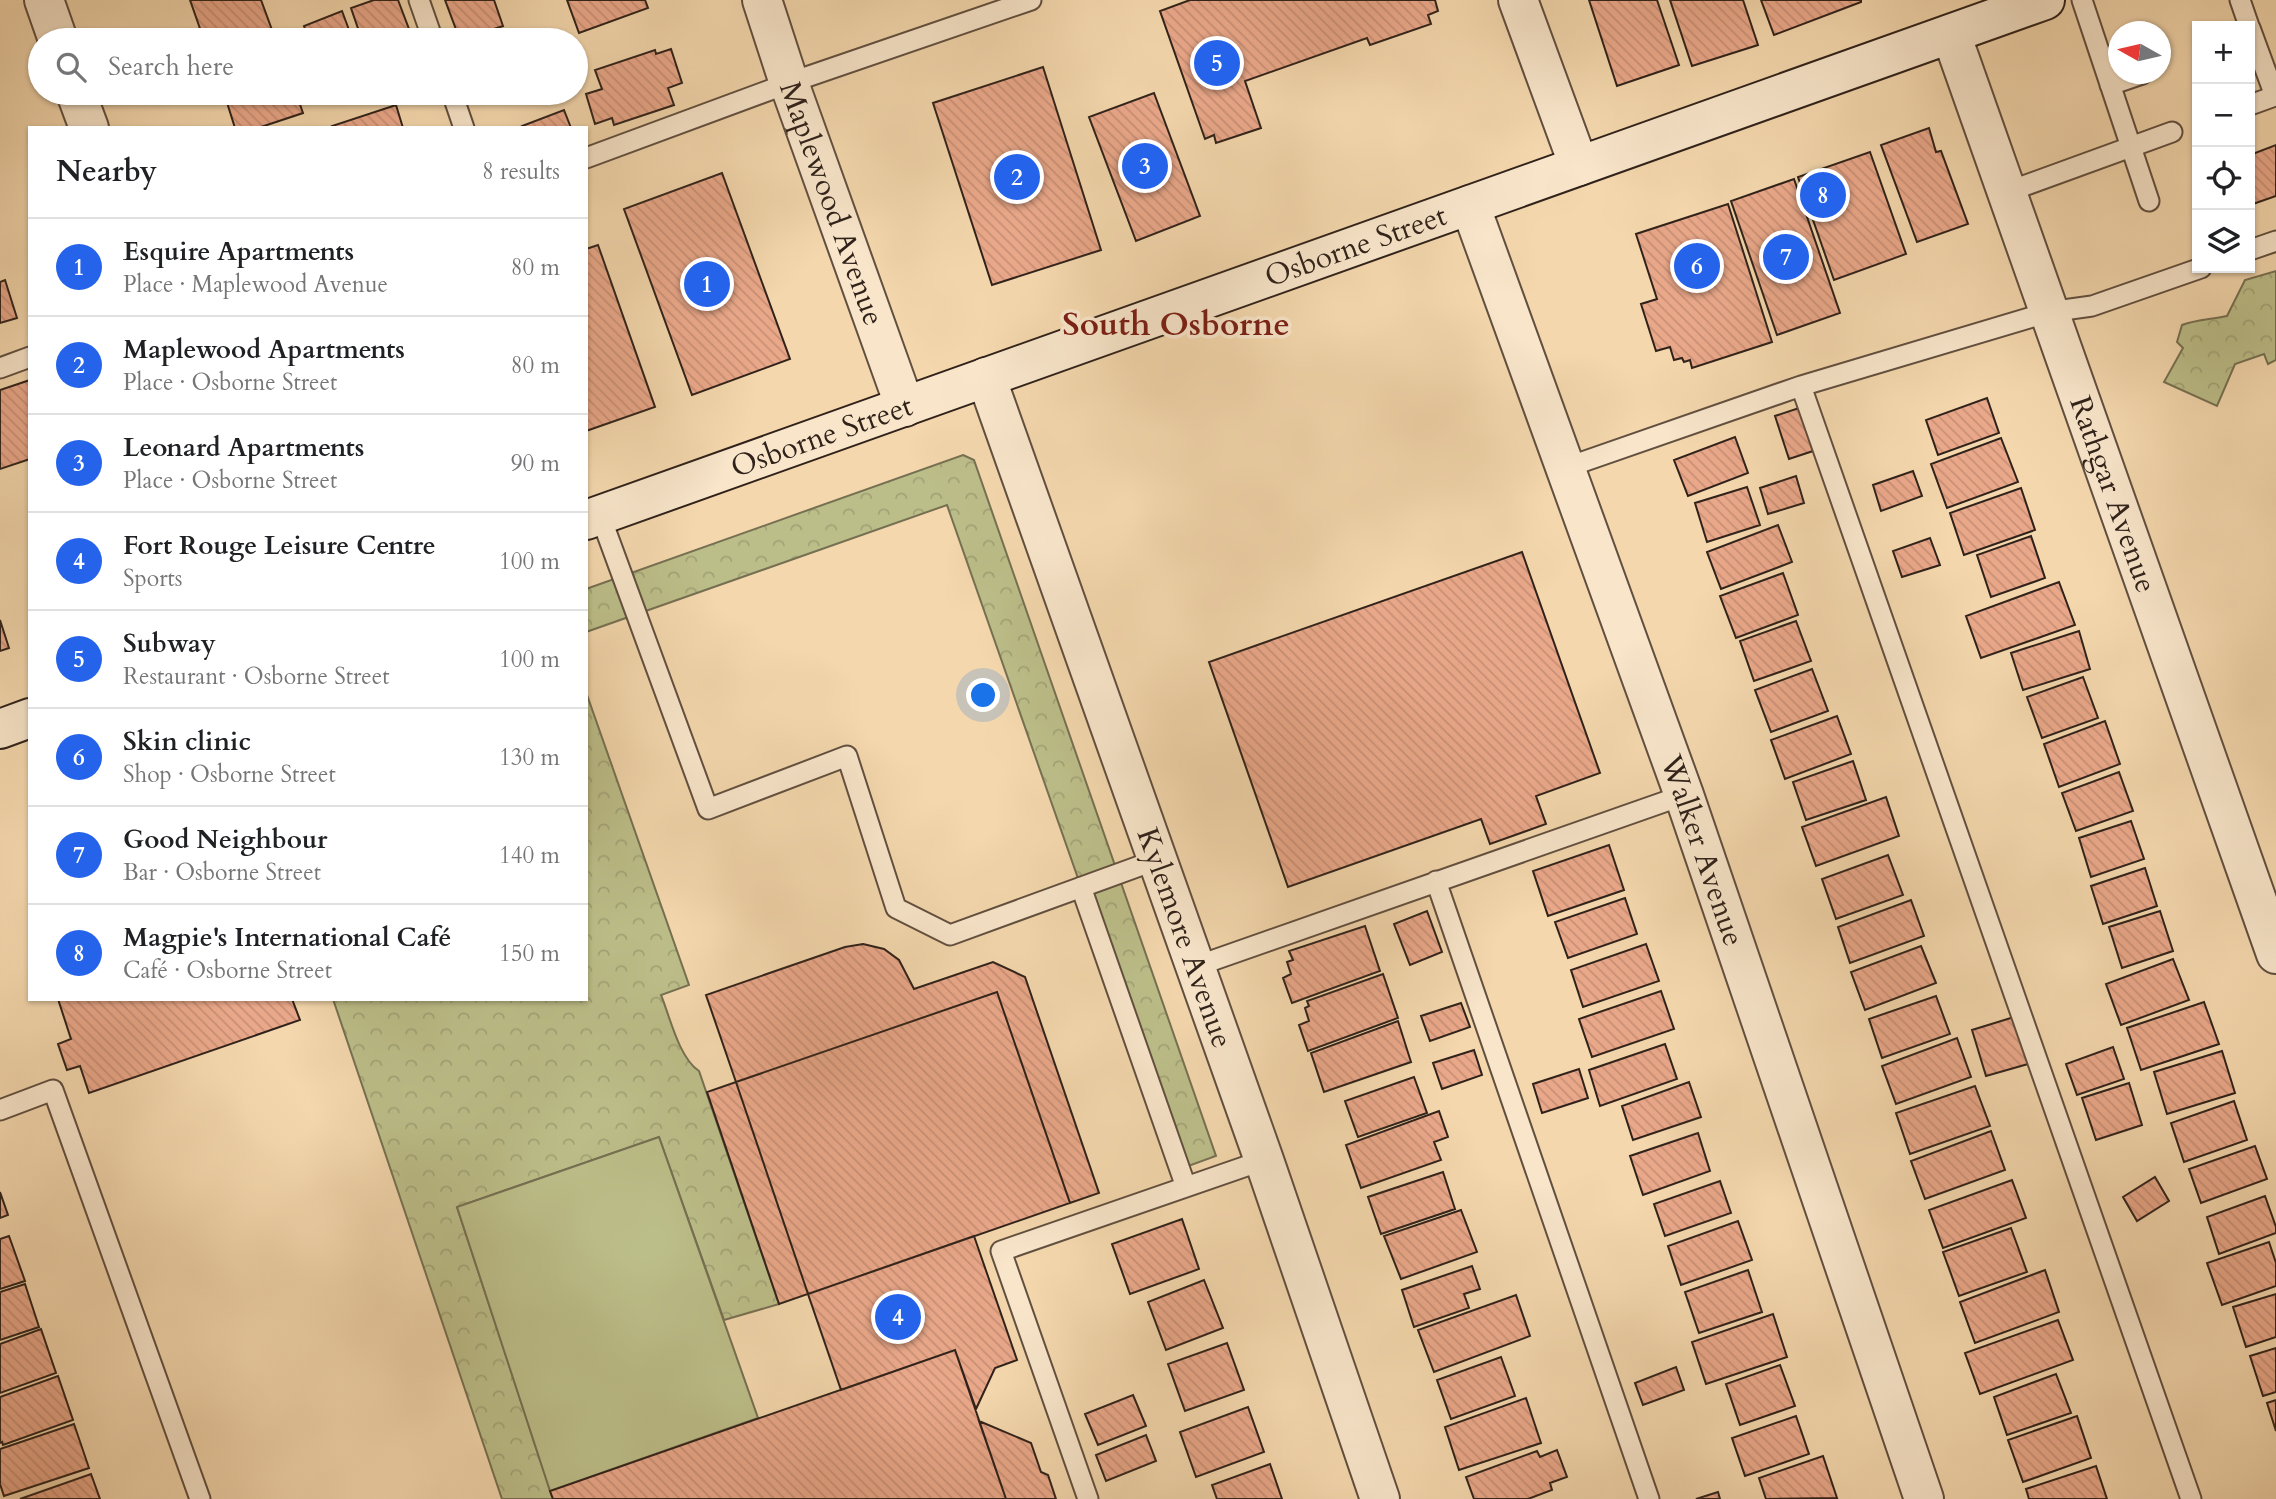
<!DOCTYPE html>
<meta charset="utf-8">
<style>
:root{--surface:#fff;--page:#f6f6f6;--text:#202124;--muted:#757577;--line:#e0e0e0;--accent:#2563eb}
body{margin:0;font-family:Cardo,serif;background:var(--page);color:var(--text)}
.controls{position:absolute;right:21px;top:21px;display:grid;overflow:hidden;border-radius:0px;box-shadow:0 2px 5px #0004}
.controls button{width:63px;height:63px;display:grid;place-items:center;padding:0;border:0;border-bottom:2px solid var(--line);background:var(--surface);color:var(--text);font:35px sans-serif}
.compass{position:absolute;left:2108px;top:21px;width:63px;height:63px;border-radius:50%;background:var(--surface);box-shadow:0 2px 5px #0004;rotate:278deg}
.you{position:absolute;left:984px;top:696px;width:24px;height:24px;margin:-18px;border:5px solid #fff;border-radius:50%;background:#1a73e8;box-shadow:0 0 0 10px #1a73e833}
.badge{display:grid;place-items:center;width:46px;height:46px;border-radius:50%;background:var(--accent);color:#fff;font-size:23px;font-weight:700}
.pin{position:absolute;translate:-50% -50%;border:4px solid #fff;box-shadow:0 2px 7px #0006}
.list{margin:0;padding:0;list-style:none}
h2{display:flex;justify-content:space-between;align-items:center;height:91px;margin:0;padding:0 28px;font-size:30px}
h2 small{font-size:23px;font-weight:400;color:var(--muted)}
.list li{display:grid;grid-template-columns:46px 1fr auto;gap:21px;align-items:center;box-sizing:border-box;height:98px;padding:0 28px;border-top:2px solid var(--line)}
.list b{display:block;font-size:26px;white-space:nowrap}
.list p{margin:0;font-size:23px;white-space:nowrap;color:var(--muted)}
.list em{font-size:23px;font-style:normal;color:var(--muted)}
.icon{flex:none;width:38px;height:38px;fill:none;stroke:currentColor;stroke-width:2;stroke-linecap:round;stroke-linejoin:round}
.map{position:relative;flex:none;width:2276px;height:1499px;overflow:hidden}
.search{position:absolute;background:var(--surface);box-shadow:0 2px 5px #0004;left:28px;top:28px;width:560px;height:77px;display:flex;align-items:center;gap:18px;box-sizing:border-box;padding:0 24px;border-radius:38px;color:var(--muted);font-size:26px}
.panel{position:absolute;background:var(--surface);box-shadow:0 2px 5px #0004;left:28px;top:126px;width:560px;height:875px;border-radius:0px}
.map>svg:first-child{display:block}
.park{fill:url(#park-crowns);stroke:#767052;stroke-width:2}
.pitch{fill:#bcbe89;stroke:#767052;stroke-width:2}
.building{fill:url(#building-back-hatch);stroke:#30221a;stroke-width:2}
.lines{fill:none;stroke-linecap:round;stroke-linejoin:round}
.service-casing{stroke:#614f3f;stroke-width:23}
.minor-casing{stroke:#614f3f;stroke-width:42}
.secondary-casing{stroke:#30221a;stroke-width:42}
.service{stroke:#f8e5ca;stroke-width:19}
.minor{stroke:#f8e5ca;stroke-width:38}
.secondary{stroke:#f8e5ca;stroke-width:38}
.labels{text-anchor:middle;stroke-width:7;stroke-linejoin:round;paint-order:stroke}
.street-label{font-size:30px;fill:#30221a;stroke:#f8e5ca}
.quarter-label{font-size:33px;font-weight:bold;fill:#7a1f14;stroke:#f8e5ca}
</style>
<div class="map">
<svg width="2276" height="1499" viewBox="0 0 2276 1499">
<defs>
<pattern id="park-crowns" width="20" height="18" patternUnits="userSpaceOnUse" patternTransform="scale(1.75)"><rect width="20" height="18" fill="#bcbe89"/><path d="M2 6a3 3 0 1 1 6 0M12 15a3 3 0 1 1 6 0" fill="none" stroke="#a2a376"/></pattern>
<pattern id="building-back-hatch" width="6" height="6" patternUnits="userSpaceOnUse" patternTransform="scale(1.75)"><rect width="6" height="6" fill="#eaa88a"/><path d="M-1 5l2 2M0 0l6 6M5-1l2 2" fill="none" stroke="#c99076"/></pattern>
</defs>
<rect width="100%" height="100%" fill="#f4d7ad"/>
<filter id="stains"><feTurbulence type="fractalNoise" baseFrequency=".00286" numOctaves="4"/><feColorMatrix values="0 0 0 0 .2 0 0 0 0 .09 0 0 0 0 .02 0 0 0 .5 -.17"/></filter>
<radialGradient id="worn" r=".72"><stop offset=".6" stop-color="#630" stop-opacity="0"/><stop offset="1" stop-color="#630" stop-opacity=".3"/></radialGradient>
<path class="park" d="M2276,271V360L2268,364L2264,354L2235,364L2217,406L2164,382L2183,348L2177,342L2182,325C2193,320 2213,319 2227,316L2245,280Z
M963,455L974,460L1216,1156L1180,1169L947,505L586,632V589Z
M586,692L689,985L661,995C670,1017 679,1058 699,1071L779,1304L724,1320L659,1137L457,1207L553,1499H502L333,999H586Z"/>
<path class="pitch" d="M659,1137L758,1418L550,1491L457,1207Z"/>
<path class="building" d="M190,0H261L272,30L243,40H204Z
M374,0H398L412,37L404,40H362L351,8Z
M445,0H494L503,26L460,40Z
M567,0H645L648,8L579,33Z
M1190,0H1435L1438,11L1428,15L1431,24L1370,45L1367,38L1245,81L1261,128L1216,143L1214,135L1205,139L1160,11Z
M1589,0H1657L1679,65L1617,86Z
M1670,0H1743L1758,45L1692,66Z
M1761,0H1861V2L1774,35Z
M342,11L352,38L309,40L304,26Z
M671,49L682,83L668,88L674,105L614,125L612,118L595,124L586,94L602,89L595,70L655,50L656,54Z
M1043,67L1101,250L992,285L933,103Z
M224,93H296L303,113L258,128H235Z
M1154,93L1200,216L1136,241L1089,117Z
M396,105L403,128H333L332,126Z
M564,110L571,128H523L522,126Z
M1929,128L1936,152L1941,151L1968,224L1917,242L1881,145Z
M2276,145V196L2250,205V155Z
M1870,152L1906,254L1834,280L1798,177Z
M722,173L790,359L692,395L624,209Z
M1794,179L1840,313L1777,335L1731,201Z
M1728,204L1772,342L1692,368L1690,360L1684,362L1682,358L1674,360L1670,347L1656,351L1641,304L1657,299L1636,234Z
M598,245L655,407L586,431V249Z
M5,280L17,318L0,323V282Z
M30,380V459L0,469V390Z
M1987,398L1999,433L1938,455L1926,420Z
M1799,408L1813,451L1789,459L1775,416Z
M1735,437L1748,473L1688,496L1674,460Z
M2001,438L2018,482L1947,508L1931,464Z
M1913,471L1922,496L1881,511L1873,485Z
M1796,476L1804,503L1768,514L1760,488Z
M1747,487L1760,525L1707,542L1695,503Z
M2021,488L2035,530L1964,555L1950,513Z
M1778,525L1792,562L1721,589L1707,552Z
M2031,536L2045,578L1991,597L1977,555Z
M1930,538L1940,565L1902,577L1893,551Z
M1522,552L1600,773L1536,796L1546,824L1490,844L1481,819L1288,887L1209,662Z
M1783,573L1798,615L1736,638L1720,596Z
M2059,582L2075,625L1981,658L1966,616Z
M0,620L9,648L0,651Z
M1796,621L1811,661L1754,681L1740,641Z
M2079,631L2090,669L2023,690L2011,653Z
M1812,669L1828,711L1771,732L1755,690Z
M2083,677L2098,718L2042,738L2027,697Z
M1837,716L1851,754L1785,779L1771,740Z
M2105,721L2120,764L2059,787L2044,744Z
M1853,761L1866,800L1806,820L1793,782Z
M2119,772L2133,811L2076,831L2062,793Z
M1886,797L1899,836L1816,866L1802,827Z
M2131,821L2144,859L2091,877L2079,838Z
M1609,845L1624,890L1548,916L1533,871Z
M1888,855L1903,895L1836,919L1822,879Z
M2145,868L2157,906L2103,924L2091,886Z
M1625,898L1637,934L1568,958L1555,922Z
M1911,900L1924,936L1850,963L1838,927Z
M1427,911L1442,952L1410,965L1394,924Z
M2160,911L2173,951L2122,968L2109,927Z
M1365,926L1380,971L1292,1003L1283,978L1291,974L1287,962L1293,960L1289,951Z
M863,944L884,949L899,960L914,989L993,962L1025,977L1099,1193L1070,1203L997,992L736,1082L706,995L845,947Z
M1646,944L1659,981L1583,1007L1571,970Z
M1921,946L1936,983L1865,1010L1851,972Z
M2173,959L2189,1000L2121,1025L2106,984Z
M1383,974L1398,1018L1308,1051L1299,1025L1309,1021L1305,1008L1309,1006L1307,1001Z
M1661,991L1674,1029L1592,1057L1579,1019Z
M997,992L1070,1203L808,1294L736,1082Z
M1936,996L1950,1034L1882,1058L1869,1019Z
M58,999H292L300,1020L89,1093L80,1066L67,1070L58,1044L71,1039Z
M2204,1002L2219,1044L2141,1070L2127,1028Z
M1461,1003L1470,1027L1430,1041L1421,1016Z
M2014,1017L2028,1064L1986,1076L1972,1030Z
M1398,1021L1411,1062L1324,1092L1311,1053Z
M1957,1038L1971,1077L1896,1104L1882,1066Z
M1665,1044L1677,1079L1600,1106L1589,1070Z
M2113,1047L2124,1079L2077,1095L2066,1064Z
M1474,1050L1482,1075L1442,1089L1433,1063Z
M2222,1051L2235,1093L2167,1114L2154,1072Z
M1579,1069L1588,1098L1542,1113L1533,1084Z
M1414,1077L1427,1113L1358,1137L1345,1101Z
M736,1082L808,1294L779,1304L707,1092Z
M1689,1082L1701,1117L1633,1140L1622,1106Z
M2129,1083L2142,1125L2096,1140L2082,1098Z
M1975,1086L1990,1126L1910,1154L1896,1113Z
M2234,1101L2247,1140L2184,1162L2171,1123Z
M1439,1111L1448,1137L1434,1142L1441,1160L1361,1188L1346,1145Z
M1991,1131L2005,1170L1925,1199L1911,1161Z
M1698,1133L1710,1171L1643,1195L1630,1156Z
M2255,1146L2267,1179L2201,1203L2189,1169Z
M1443,1172L1455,1209L1381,1234L1368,1197Z
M2155,1177L2169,1201L2137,1221L2123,1197Z
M2012,1180L2026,1218L1943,1248L1929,1210Z
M1720,1181L1731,1213L1665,1236L1654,1204Z
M0,1192L8,1215L0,1218Z
M2265,1196L2276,1227V1233L2219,1254L2207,1217Z
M1461,1210L1477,1252L1401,1279L1384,1236Z
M1182,1219L1199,1269L1130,1294L1112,1244Z
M1738,1221L1752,1260L1681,1285L1668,1246Z
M2011,1228L2027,1272L1959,1296L1943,1252Z
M9,1236L25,1281L0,1289V1239Z
M974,1236L1017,1360L995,1368L976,1409L955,1350L841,1390L808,1294Z
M2269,1242L2276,1263V1286L2222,1305L2207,1263Z
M1472,1266L1480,1289L1464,1294L1469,1308L1414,1327L1402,1290Z
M1748,1270L1762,1312L1699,1333L1685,1292Z
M2045,1270L2059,1312L1975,1343L1960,1302Z
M1204,1280L1223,1328L1166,1350L1148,1302Z
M25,1284L39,1327L0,1340V1292Z
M2276,1294V1337L2246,1347L2233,1307Z
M1516,1295L1530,1336L1434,1372L1418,1330Z
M1773,1314L1787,1357L1706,1384L1692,1342Z
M2058,1320L2073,1360L1980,1394L1965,1353Z
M41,1329L56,1373L0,1393V1344Z
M1227,1343L1244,1390L1185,1411L1168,1364Z
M2276,1348V1392L2263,1396L2250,1356Z
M955,1350L1006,1499H553L550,1491Z
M1501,1357L1515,1396L1451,1419L1437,1380Z
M1780,1365L1795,1406L1740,1425L1726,1384Z
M1676,1367L1684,1390L1643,1405L1635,1383Z
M2056,1374L2071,1413L2007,1435L1994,1397Z
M58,1376L73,1420L3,1445L2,1442L0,1443V1397Z
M1133,1395L1146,1426L1098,1445L1085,1414Z
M1526,1398L1541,1443L1459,1470L1445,1427Z
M2276,1400V1431L2267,1403Z
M1248,1407L1264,1452L1196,1477L1180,1432Z
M1796,1416L1809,1454L1745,1476L1732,1438Z
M2077,1416L2091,1458L2023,1482L2008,1440Z
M979,1421L1031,1443L1041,1472L1048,1475L1056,1499H1006Z
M74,1424L89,1468L4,1496L0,1484V1449Z
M1146,1435L1156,1461L1106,1481L1096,1455Z
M1557,1450L1567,1477L1550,1483L1552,1490L1528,1499H1474L1466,1477L1537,1451L1540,1457Z
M1823,1456L1837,1498L1766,1499L1759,1478Z
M1270,1464L1282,1499H1217L1212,1485Z
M2096,1466L2107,1499H2029L2026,1489Z
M91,1474L100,1499H20Z
M1718,1492L1720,1499H1696Z"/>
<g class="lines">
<g class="service-casing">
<path id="service" d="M419,0L433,40
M2082,0L2149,201
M2240,0L2249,26
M2250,28L2275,96L2250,105
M2110,85L2142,74
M452,93L464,128
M586,158L789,83L1031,0
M2007,192L2172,132
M2250,250L2276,241
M0,368L30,357
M1801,386L2191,1499
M1565,468L1801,386L2049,312L2092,306L2201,268
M600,515L708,809L847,756L896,908L950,935L1156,860
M1436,881L1649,1499
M1081,887L1186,1187
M1194,967L1684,795
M0,1110L53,1090L200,1499
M1088,1499L1001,1251L1264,1160"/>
</g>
<g class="minor-casing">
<g id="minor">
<path d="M44,0L58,40"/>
<path id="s1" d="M762,0L789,83L905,407"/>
<path d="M1518,0L1579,166"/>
<path id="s2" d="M1951,34L2276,954"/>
<path d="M76,93L89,128"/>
<path id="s3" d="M1470,205L1684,795L1924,1499"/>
<path id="s4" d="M986,377L1264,1160L1380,1499"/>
</g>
</g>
<g class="secondary-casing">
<g id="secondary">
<path id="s5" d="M586,520L2045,0"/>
<path d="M0,729L30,718"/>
</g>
</g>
<use href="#service" class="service"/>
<use href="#minor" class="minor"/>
<use href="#secondary" class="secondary"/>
</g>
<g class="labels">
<g class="street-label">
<text dy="10" stroke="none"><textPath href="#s1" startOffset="215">Maplewood Avenue</textPath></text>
<text dy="10" stroke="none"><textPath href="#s5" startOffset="817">Osborne Street</textPath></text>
<text dy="10" stroke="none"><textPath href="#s5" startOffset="250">Osborne Street</textPath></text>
<text dy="10" stroke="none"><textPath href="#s2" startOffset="488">Rathgar Avenue</textPath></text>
<text dy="10" stroke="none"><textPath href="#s3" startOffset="686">Walker Avenue</textPath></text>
<text dy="10" stroke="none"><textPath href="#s4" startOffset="595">Kylemore Avenue</textPath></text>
</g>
<g class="quarter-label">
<text x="1176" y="335">South Osborne</text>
</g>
</g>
<rect width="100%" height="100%" filter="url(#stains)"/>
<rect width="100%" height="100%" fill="url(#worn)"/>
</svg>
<div class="controls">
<button>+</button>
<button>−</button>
<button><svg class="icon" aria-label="locate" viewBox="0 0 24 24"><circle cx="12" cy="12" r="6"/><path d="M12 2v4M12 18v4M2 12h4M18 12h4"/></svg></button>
<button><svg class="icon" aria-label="layers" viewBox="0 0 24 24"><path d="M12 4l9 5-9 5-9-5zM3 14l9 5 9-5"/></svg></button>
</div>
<svg class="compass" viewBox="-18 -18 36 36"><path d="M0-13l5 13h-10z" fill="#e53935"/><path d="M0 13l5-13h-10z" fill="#757577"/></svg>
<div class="you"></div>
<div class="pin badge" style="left:707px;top:284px">1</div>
<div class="pin badge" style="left:1017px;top:177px">2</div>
<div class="pin badge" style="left:1145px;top:166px">3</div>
<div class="pin badge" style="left:898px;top:1317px">4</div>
<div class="pin badge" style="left:1217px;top:63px">5</div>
<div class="pin badge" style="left:1697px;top:266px">6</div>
<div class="pin badge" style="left:1786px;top:257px">7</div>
<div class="pin badge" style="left:1823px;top:195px">8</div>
<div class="search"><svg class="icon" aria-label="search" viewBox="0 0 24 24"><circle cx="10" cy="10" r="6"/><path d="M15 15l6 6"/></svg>Search here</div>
<section class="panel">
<h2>Nearby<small>8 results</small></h2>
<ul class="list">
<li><span class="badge">1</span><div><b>Esquire Apartments</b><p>Place · Maplewood Avenue</p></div><em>80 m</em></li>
<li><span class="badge">2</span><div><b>Maplewood Apartments</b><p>Place · Osborne Street</p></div><em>80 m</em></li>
<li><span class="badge">3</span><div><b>Leonard Apartments</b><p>Place · Osborne Street</p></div><em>90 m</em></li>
<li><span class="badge">4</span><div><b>Fort Rouge Leisure Centre</b><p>Sports</p></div><em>100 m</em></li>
<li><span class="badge">5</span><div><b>Subway</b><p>Restaurant · Osborne Street</p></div><em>100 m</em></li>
<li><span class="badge">6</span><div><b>Skin clinic</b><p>Shop · Osborne Street</p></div><em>130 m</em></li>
<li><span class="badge">7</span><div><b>Good Neighbour</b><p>Bar · Osborne Street</p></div><em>140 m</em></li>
<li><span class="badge">8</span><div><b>Magpie's International Café</b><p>Café · Osborne Street</p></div><em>150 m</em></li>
</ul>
</section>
</div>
